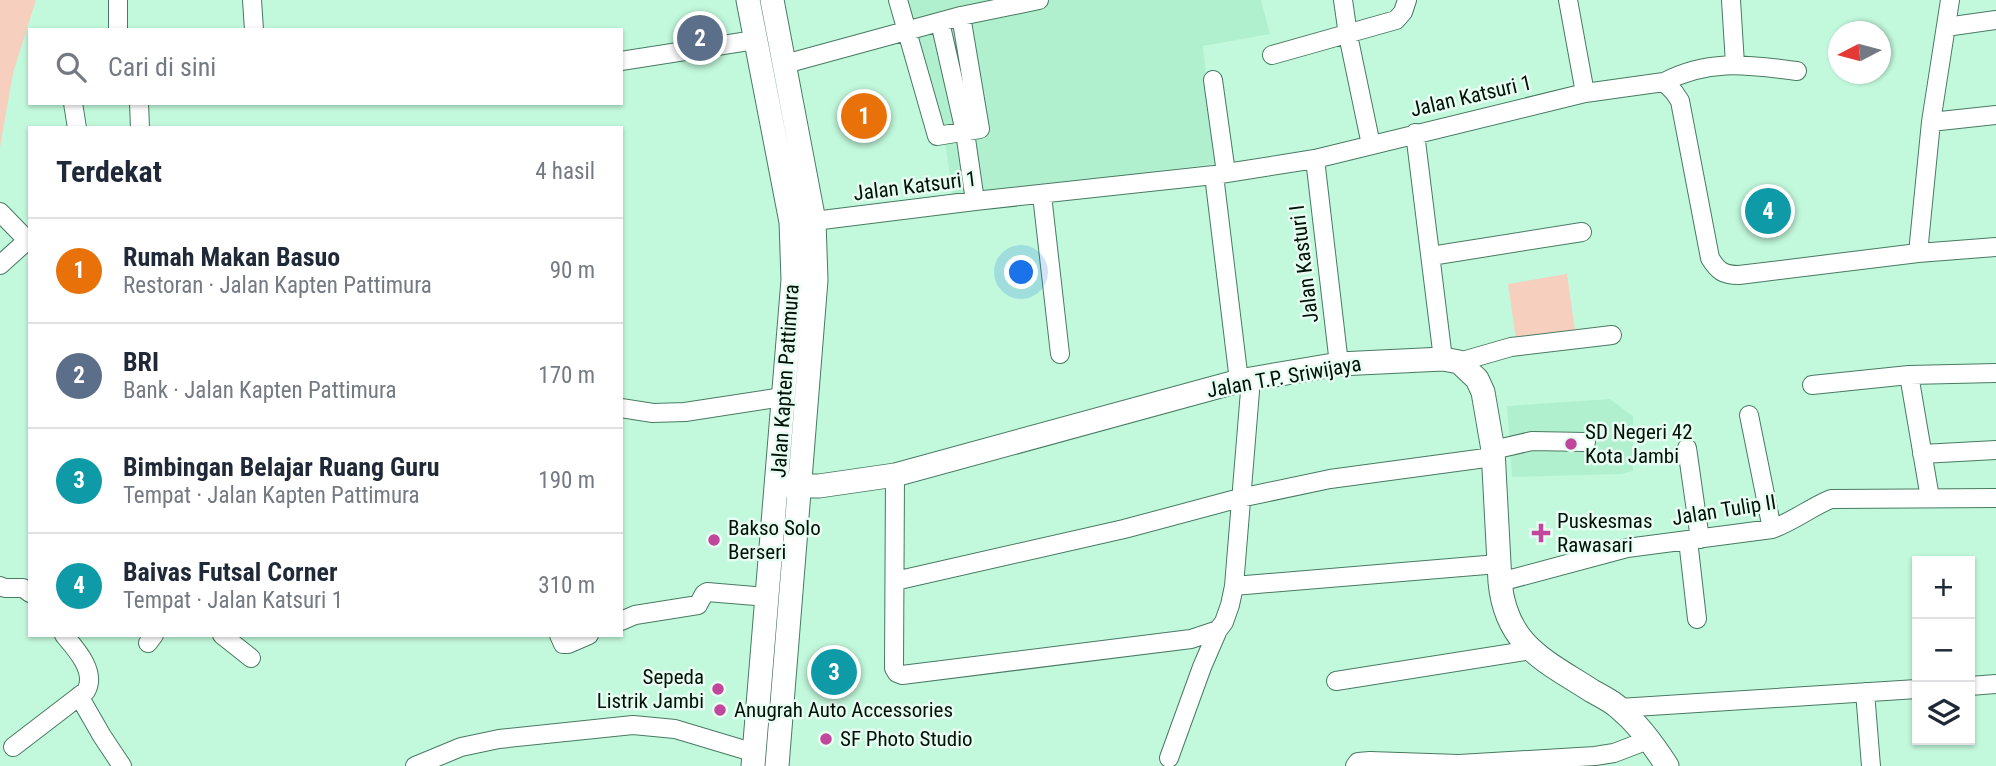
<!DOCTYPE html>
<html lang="id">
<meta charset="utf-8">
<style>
:root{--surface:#fff;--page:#f2f2f3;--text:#1f2937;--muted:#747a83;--line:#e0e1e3;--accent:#c0479b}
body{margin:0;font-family:"Roboto Condensed",sans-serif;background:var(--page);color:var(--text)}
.controls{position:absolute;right:21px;bottom:21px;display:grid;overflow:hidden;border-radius:0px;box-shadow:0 2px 5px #0004}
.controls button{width:63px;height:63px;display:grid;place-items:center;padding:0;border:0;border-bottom:2px solid var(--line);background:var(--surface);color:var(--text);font:35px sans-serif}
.compass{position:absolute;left:1828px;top:21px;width:63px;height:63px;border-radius:50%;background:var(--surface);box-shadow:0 2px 5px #0004;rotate:264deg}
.you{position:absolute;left:1022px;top:273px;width:24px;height:24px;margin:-18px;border:5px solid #fff;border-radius:50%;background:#1a73e8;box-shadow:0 0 0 10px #1a73e833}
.badge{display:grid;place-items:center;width:46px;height:46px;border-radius:50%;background:var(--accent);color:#fff;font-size:23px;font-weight:700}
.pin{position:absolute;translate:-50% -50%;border:4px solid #fff;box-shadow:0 2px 7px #0006}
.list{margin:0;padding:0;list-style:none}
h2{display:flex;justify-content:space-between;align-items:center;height:91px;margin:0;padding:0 28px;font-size:30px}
h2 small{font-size:23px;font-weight:400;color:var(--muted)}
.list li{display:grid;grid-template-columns:46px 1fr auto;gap:21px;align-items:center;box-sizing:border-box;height:105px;padding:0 28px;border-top:2px solid var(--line)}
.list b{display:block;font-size:26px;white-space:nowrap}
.list p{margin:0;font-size:23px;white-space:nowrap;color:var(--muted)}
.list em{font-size:23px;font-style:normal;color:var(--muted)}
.icon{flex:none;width:38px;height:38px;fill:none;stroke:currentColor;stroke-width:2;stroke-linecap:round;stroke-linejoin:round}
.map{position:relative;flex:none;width:1996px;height:766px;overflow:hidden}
.search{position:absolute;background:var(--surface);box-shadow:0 2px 5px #0004;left:28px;top:28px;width:595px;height:77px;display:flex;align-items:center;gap:18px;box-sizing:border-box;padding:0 24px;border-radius:0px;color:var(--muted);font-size:26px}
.panel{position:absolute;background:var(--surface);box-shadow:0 2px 5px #0004;left:28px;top:126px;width:595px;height:511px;border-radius:0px}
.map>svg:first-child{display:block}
.built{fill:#b1f0cf}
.green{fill:#f6cfbf}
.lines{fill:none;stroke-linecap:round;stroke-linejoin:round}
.minor-casing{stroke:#487a62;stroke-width:20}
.major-casing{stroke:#487a62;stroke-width:25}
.minor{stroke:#fff;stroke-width:18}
.major{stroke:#fff;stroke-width:23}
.poi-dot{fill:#c0479b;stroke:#e8fdf2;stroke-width:2.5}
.labels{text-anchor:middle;stroke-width:5;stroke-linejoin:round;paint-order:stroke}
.street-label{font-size:21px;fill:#001108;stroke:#e8fdf2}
.poi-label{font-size:21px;fill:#001108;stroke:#e8fdf2;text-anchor:start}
</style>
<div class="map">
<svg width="1996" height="766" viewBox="0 0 1996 766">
<rect width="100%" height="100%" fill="#c2f9dc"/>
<path class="built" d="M895,0H1261L1270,34L1203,46L1215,164L953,196L945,143H932Z
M1610,399L1633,416V471L1621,474L1512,477L1507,406Z"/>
<path class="green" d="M0,0H36L13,73L0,147Z
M1567,274L1575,330L1516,339L1508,284Z"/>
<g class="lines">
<g class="minor-casing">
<path id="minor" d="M118,0V30
M252,0L254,30
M898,0L937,136L980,129L961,16
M1343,0L1348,35L1371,145
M1568,0L1585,93
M1731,0L1735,64
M940,22L965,132L975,201
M1946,27L1996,20
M1272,55L1396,20L1403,12L1407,0
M621,61L755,40
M785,64L961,16L1039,0
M1213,80L1226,173
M1664,82C1710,58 1749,65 1797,71
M73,103L77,128
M139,103L140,128
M1931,122L1996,115
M1415,133L1443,359
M1315,159L1339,364
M1214,175L1239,381
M1042,195L1060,354
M0,212L30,243
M814,221L975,201L1214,175L1315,159L1585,93L1664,82L1674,92L1680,101L1710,258C1718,271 1723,275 1739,275L1918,253L1996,247
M1918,253L1931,122L1950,0
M1431,256L1582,232
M0,265L30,238
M1459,362L1511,347L1612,335
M1909,375L1996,373
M1812,385L1909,375L1930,498
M621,408L653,413L685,412L783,397
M1749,415L1772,529
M1687,448L1700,539
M1493,450L1532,441L1586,442
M1922,454L1996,450
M895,475L894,668L897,673L902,675L1191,639L1218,630
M1688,540L1697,619
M895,581L1124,529L1240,498L1330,479L1493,457
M1500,582L1627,548L1772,529C1794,521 1811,507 1831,499L1996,498
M0,586L5,588H23L30,593
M1234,586L1498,564
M621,621L635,615L698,605L704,594L707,592L767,597
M222,635L251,658
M559,635L563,644H568L589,635
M148,643L154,635
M1336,681L1531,650
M1970,686L1996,684
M1865,692L1871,766
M79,696L102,736L122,766
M1619,708L1917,689
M13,747L86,691C97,672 76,649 64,635
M1169,758L1202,667L1218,630L1224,622L1230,605L1234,586L1251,379
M415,766L461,747L499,739L633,725L675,729L755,753
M1355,766L1358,762L1370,761L1459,764L1595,756L1614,753L1648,740"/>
</g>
<g class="major-casing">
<path id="major" d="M748,0L791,222L793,280L753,766
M772,0L814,221L816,280L777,766
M777,485L819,486L895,475L1239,381L1339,364L1443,359L1459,362L1477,379L1483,392L1493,450L1500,582C1506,645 1544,660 1592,691C1601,696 1612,701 1619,708C1637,723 1655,747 1667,766"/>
</g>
<use href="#minor" class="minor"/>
<use href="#major" class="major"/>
</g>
<g class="poi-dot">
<circle cx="1571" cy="444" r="7"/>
<path d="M1537.5 522.5h7v7h7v7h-7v7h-7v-7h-7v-7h7z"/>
<circle cx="714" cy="540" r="7"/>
<circle cx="718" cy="689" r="7"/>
<circle cx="720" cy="710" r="7"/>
<circle cx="826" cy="739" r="7"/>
</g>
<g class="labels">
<g class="street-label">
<text transform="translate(1471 96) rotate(-13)" y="7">Jalan Katsuri 1</text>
<text transform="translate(915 186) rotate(-7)" y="7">Jalan Katsuri 1</text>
<text transform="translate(1304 264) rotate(-97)" y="7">Jalan Kasturi I</text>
<text transform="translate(1284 377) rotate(-10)" y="7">Jalan T.P. Sriwijaya</text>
<text transform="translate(785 381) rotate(-86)" y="7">Jalan Kapten Pattimura</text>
<text transform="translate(1724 510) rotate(-9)" y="7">Jalan Tulip II</text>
</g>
<g class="poi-label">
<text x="1585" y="439">SD Negeri 42<tspan x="1585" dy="24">Kota Jambi</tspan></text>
<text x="1557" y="528">Puskesmas<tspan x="1557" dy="24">Rawasari</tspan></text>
<text x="728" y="535">Bakso Solo<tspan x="728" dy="24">Berseri</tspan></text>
<text x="704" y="684" text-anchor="end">Sepeda<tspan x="704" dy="24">Listrik Jambi</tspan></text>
<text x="734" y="717">Anugrah Auto Accessories</text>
<text x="840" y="746">SF Photo Studio</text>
</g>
</g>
</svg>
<div class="controls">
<button>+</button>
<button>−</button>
<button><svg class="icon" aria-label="layers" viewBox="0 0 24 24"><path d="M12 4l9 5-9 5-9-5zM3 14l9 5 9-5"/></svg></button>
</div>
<svg class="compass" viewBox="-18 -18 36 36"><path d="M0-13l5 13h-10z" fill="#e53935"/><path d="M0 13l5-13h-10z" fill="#747a83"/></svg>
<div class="you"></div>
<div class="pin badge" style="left:864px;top:116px;background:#e8710a">1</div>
<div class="pin badge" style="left:700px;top:38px;background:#5c6f8a">2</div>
<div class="pin badge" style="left:834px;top:672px;background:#0f9aa8">3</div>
<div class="pin badge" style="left:1768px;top:211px;background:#0f9aa8">4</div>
<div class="search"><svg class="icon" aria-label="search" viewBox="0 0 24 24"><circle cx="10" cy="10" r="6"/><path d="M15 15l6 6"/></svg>Cari di sini</div>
<section class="panel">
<h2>Terdekat<small>4 hasil</small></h2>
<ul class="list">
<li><span class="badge" style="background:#e8710a">1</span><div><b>Rumah Makan Basuo</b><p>Restoran · Jalan Kapten Pattimura</p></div><em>90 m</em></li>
<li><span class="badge" style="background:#5c6f8a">2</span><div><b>BRI</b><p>Bank · Jalan Kapten Pattimura</p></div><em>170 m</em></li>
<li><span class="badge" style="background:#0f9aa8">3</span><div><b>Bimbingan Belajar Ruang Guru</b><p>Tempat · Jalan Kapten Pattimura</p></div><em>190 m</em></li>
<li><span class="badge" style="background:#0f9aa8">4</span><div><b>Baivas Futsal Corner</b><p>Tempat · Jalan Katsuri 1</p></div><em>310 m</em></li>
</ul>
</section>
</div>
